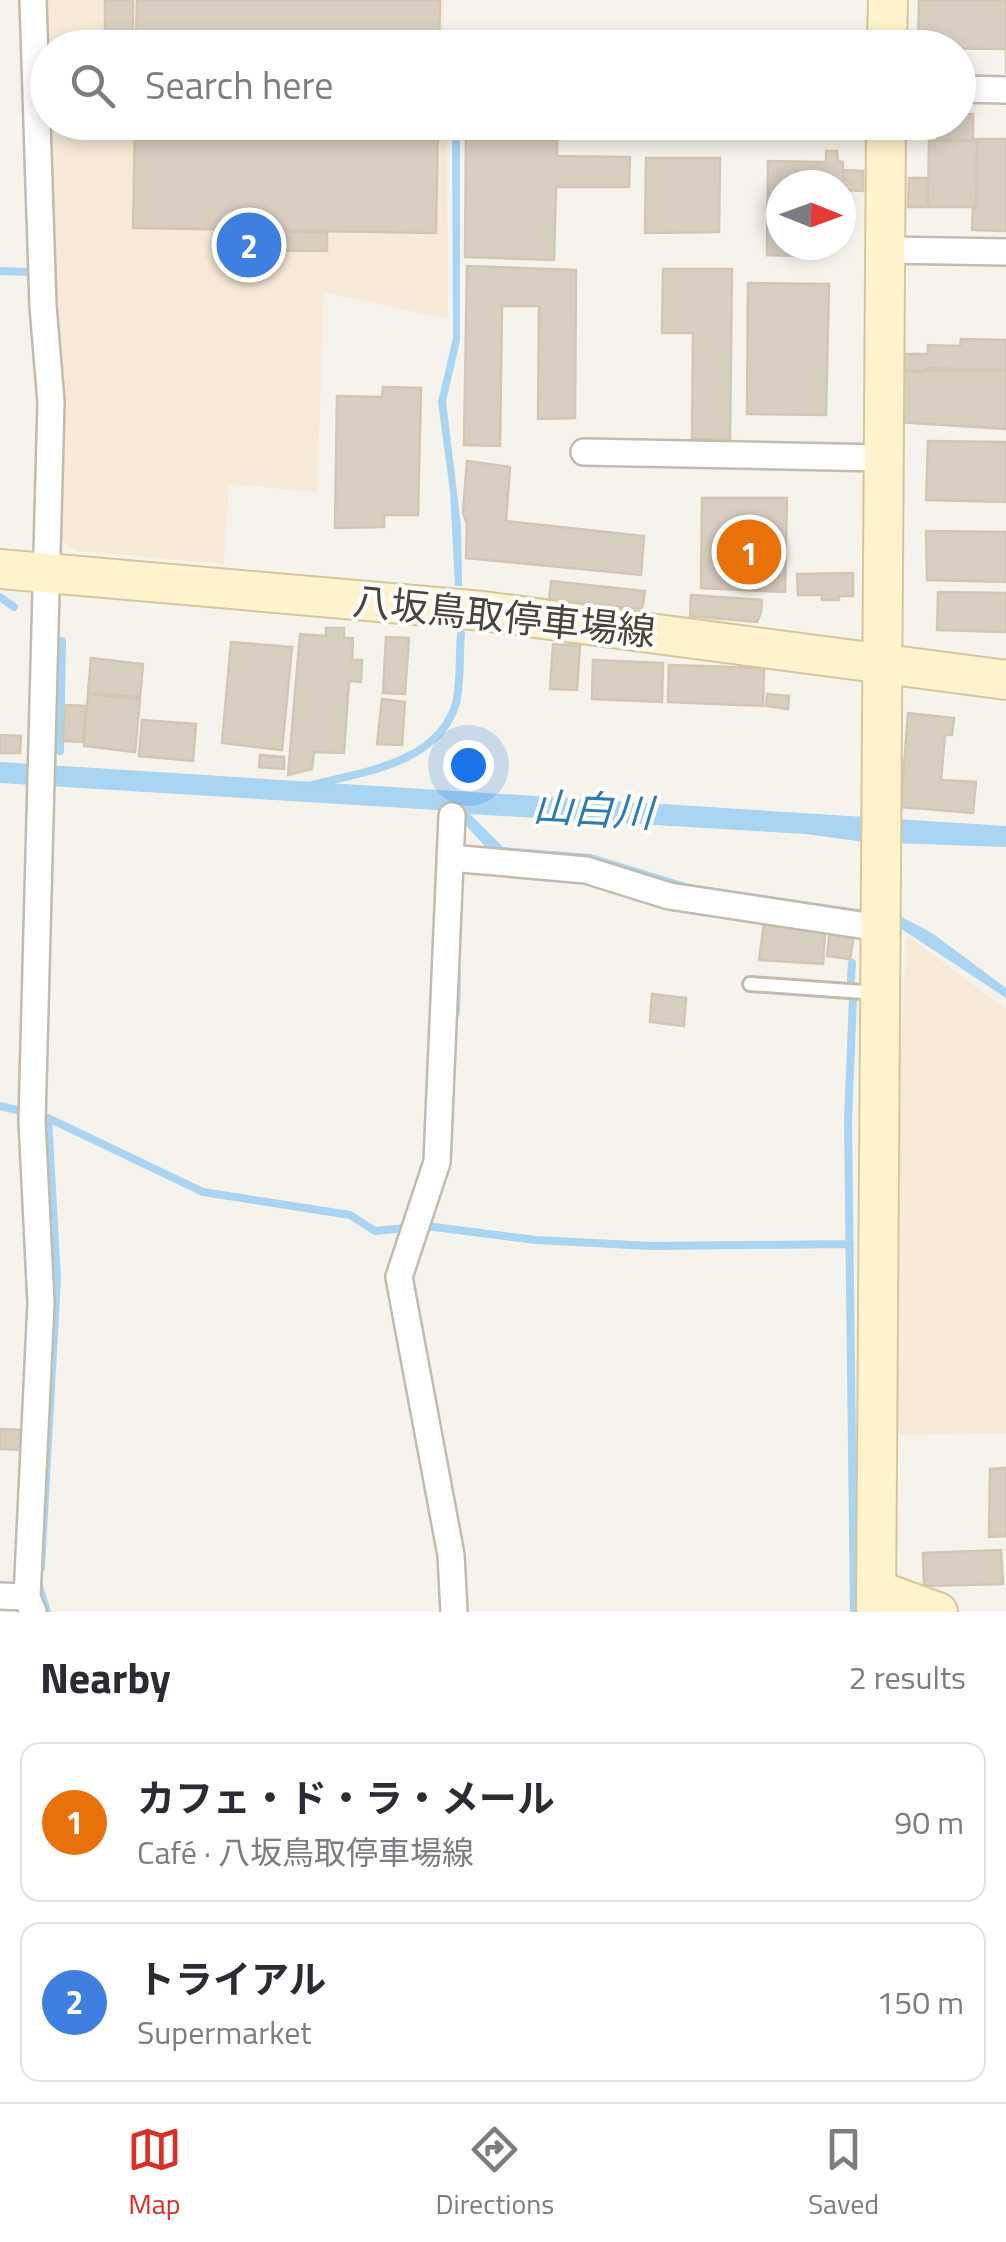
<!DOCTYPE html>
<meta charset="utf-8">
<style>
:root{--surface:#fff;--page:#f7f7f7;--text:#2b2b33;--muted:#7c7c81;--line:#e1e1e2;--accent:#d93025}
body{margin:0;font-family:"Titillium Web","Noto Sans JP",sans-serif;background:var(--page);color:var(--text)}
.compass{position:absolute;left:766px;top:170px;width:90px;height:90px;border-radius:50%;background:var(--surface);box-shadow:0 5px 15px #0003;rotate:91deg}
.you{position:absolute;left:468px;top:765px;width:35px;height:35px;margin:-25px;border:8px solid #fff;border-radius:50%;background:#1a73e8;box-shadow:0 0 0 15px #1a73e833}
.badge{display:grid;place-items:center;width:65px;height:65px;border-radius:50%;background:var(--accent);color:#fff;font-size:32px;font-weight:700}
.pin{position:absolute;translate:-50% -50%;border:5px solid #fff;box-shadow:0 2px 10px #0006}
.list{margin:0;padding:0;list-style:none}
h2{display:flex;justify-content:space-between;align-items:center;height:130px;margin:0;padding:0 40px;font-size:42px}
h2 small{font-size:32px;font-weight:400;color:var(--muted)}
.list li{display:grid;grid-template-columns:65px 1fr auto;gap:30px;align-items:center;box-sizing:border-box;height:160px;margin:0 20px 20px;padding:0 20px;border:2px solid var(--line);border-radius:20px}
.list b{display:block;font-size:38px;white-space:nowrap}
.list p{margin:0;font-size:32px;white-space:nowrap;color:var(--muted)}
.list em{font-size:32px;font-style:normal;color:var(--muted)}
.icon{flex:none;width:55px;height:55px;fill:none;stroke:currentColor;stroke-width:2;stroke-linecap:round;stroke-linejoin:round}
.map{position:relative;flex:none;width:1006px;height:1612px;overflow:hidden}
.search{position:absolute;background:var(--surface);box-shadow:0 5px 15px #0003;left:30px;right:30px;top:30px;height:110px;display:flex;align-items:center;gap:25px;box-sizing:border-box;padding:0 35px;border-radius:55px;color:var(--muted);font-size:38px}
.sheet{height:490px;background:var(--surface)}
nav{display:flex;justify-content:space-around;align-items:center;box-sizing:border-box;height:140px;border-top:2px solid var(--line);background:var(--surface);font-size:28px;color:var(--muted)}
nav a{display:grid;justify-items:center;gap:5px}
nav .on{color:var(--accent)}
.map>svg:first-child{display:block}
.commercial{fill:#f7ead8}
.water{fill:#a9d4f2}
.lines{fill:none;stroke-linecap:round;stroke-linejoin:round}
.stream{stroke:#a9d4f2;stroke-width:8}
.building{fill:#d8cfc1;stroke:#d3c7b4;stroke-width:2.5}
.lane-casing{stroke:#c2bbae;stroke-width:18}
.street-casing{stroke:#c2bbae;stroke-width:30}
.secondary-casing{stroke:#d6c79b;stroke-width:42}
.lane{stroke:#fff;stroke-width:12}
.street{stroke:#fff;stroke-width:25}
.secondary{stroke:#fff3cd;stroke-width:38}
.labels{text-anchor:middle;stroke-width:8;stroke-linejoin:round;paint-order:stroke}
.street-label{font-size:38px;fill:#4b4439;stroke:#fff}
.water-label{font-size:40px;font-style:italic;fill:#2e7ab2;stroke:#fff}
</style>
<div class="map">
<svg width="1006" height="1612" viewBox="0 0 1006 1612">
<rect width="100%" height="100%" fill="#f6f3ec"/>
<path class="commercial" d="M38,0H444L443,47L48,48V122L447,123L448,319L324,292L317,492L229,484L224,564L76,551L53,536Z
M907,935L1006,1009V1433L890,1435V1231Z"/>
<path class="water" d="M452,123H460V341L446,401L461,526L462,586H455L450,491L438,402L453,338Z
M0,762L1006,826V847L864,842L806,834L470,814L503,847L591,854L689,884L898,915L932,933L1006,988V998L897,926L494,856L453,811L0,783Z"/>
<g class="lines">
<path class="stream" d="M0,271L32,272
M0,597L14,607
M60,751L62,641
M308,786C360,772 438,765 456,703C461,682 459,656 461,634
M851,980L852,963
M853,999L848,1120L854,1612
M456,1013L457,972
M0,1106L48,1118L203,1192L350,1215L375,1231L426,1226L536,1240L651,1246L850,1244
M41,1568L57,1279L48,1118
M39,1586L47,1612"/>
</g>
<path class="building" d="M105,0H133V48H105Z
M137,0H440L439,48H136Z
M919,0H1006V74V49L918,48Z
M958,114H973V139H1006V231L972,230L973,208H977L978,140H937L938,122H958Z
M135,122H438L436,233L133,228Z
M466,131L557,134V156L630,157L629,187H556L554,260L465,257Z
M929,141H977L976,207H928Z
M826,151H837L838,161L843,162L842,234L841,185H781V245H800L799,256L767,255L768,161L826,162Z
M646,158H720L719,232L645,233Z
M844,170L863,171V191L844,190Z
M909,178H927V207H908Z
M241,231L327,232V251L241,250Z
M467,266L576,270L575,418L538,419L539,306H502L500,446L464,445Z
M663,269H732L730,439H692L693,333H662Z
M748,283L829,284L826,415L747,414Z
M961,339L1006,340V370L902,371V354H928V345L960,346Z
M926,368L1006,370V429L898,422L902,371L926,372Z
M383,387L421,388L418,515H384V527L335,528L337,396L382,397Z
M928,441L1006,442V502L926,500Z
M467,461L510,467L506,521L644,536L641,575L466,558L467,524L463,513Z
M702,498H787L785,592L701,588Z
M926,531L1006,532V582L927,580Z
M853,573V596H839V600H822V595H798L797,574Z
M551,581L645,591L642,609L549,600Z
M938,592L1006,593V632L937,630Z
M691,595L762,600L761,613L757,622L690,616Z
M326,628H344V638H353L352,660H362L361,682L349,681L344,753L314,752L312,769L288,775L300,634L326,636Z
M386,637L409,638L405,694L383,693Z
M231,642L292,647L282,750L222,743Z
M553,644L580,646L577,690L550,689Z
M91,658L143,664L140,697L88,693Z
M593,660L663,663L662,702L592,699Z
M669,665L764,668L763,706L668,702Z
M88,694L140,699L135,752L84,746Z
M767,694L789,696L788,709L766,706Z
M382,699L405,702L402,745L377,744Z
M65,705L86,706L83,742L63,741Z
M908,713L954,718L952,735H945L941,780L976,782L973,813L901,807Z
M142,720L196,724L193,761L139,756Z
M0,735L21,736L20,753H0Z
M260,755L284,757V769L259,767Z
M764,924L825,933L823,964L759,960Z
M830,930L854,934L850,959L827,956Z
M652,994L686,998L684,1026L650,1022Z
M0,1429L23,1430L22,1450L0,1449Z
M1006,1468V1536L989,1537L990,1469Z
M1001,1550L1003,1584L924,1586L923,1553Z"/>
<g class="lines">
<g class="lane-casing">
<path id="lane" d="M750,984L877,993"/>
</g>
<g class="street-casing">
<path id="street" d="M958,89L1006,90
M886,250L1006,252
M584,452L883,458
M452,816L437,1162L399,1277L451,1555L454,1612
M450,858L586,870L669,896L880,928
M0,1596L27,1597
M33,1612L27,1597L41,1303L32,1121L51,402L43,306L33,0"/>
</g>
<g class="secondary-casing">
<path id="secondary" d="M887,48L888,0
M0,569L483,611L1006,680
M877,1590L938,1612
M876,1612L886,122"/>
</g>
<use href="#lane" class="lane"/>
<use href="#street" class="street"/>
<use href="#secondary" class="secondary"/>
</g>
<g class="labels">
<g class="street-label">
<text transform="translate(504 617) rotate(6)" y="13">八坂鳥取停車場線</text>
</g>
<g class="water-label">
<text transform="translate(593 810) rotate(3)" y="14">山白川</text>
</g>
</g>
</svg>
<svg class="compass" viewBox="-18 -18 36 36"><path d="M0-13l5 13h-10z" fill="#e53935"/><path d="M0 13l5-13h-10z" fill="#7c7c81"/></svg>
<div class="you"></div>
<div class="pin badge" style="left:749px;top:552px;background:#e8710a">1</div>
<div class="pin badge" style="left:249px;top:245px;background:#3f7fe0">2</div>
<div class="search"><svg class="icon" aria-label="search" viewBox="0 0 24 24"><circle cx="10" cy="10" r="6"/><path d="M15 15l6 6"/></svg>Search here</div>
</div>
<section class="sheet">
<h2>Nearby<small>2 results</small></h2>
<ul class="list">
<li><span class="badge" style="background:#e8710a">1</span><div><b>カフェ・ド・ラ・メール</b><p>Café · 八坂鳥取停車場線</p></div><em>90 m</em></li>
<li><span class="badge" style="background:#3f7fe0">2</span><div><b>トライアル</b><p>Supermarket</p></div><em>150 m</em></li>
</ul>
</section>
<nav>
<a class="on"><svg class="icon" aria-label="map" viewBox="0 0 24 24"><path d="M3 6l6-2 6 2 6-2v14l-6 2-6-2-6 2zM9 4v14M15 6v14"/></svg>Map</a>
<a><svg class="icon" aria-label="directions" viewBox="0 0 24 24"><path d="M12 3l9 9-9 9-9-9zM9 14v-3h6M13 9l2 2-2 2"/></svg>Directions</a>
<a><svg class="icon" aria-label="saved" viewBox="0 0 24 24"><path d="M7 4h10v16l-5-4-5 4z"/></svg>Saved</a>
</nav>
